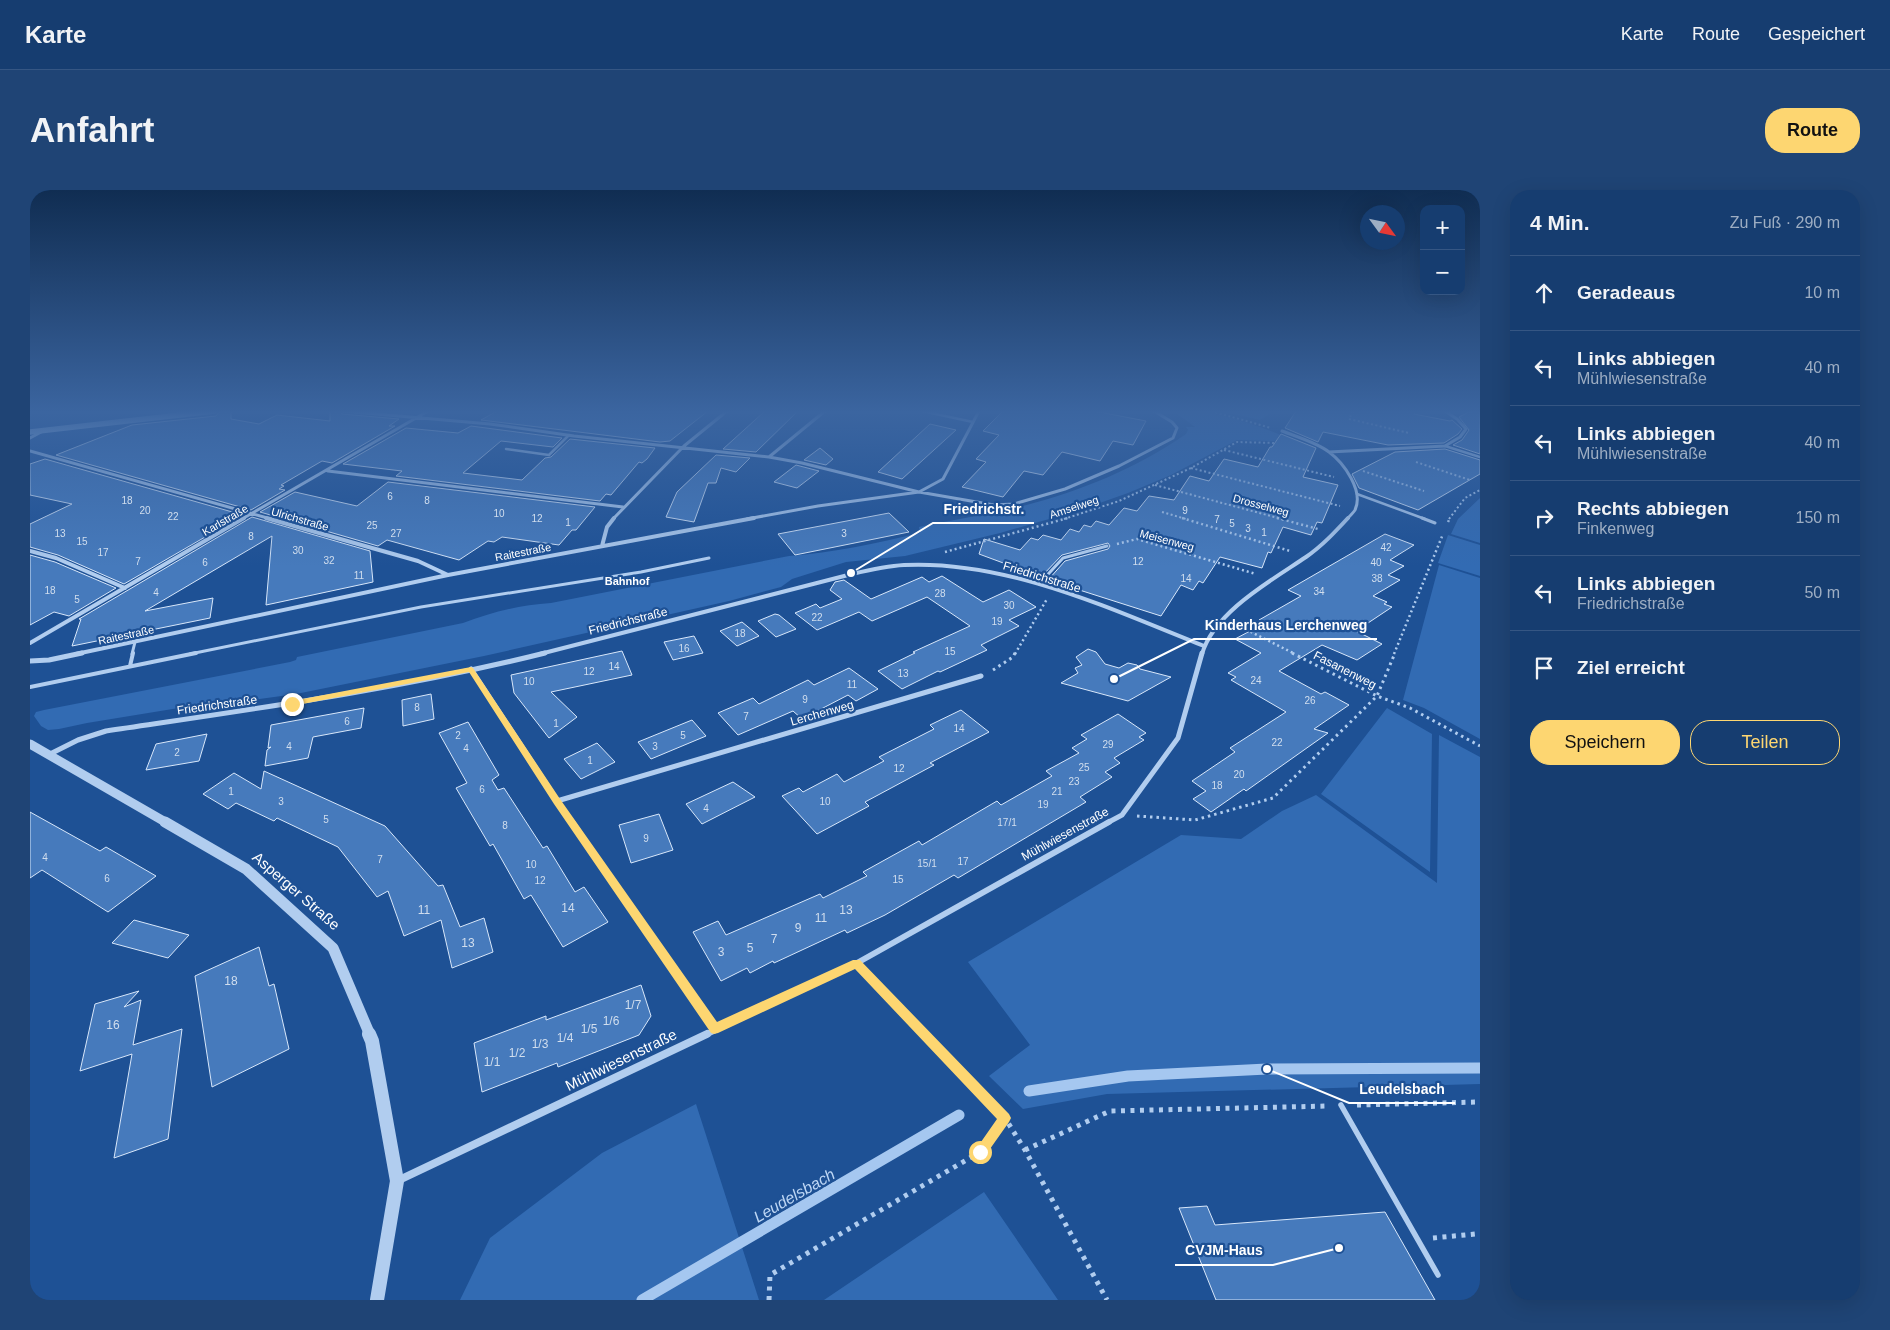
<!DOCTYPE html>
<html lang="de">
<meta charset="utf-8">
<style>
:root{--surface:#163d70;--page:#1f4475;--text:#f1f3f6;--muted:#9eaec3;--line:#355683;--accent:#fdd671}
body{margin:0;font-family:Helvetica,sans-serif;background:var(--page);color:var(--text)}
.controls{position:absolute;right:15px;top:15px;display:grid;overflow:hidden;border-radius:10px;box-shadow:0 5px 20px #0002}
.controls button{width:45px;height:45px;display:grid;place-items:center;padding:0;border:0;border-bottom:1px solid var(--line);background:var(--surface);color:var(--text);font:25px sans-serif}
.compass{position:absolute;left:1330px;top:15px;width:45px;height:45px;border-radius:50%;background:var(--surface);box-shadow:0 5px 20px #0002;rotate:123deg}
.stop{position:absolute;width:15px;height:15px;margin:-11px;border:4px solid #fdd671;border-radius:50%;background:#fff}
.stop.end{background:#fdd671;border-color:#fff;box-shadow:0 1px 5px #0008}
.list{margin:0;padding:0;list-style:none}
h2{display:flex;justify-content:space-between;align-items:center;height:65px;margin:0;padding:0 20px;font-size:21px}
h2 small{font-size:16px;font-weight:400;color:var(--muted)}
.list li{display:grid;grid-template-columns:32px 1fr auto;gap:15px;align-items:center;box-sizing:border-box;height:75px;padding:0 20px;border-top:1px solid var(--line)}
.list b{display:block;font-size:19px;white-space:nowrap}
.list p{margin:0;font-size:16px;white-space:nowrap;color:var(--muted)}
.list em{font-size:16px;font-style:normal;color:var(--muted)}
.actions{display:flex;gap:10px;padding:15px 20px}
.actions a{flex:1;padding:11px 0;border:1px solid var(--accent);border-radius:20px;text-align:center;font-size:18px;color:var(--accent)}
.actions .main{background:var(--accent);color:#111}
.icon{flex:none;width:28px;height:28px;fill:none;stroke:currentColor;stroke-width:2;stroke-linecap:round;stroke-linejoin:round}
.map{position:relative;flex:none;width:1450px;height:1110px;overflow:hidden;border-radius:20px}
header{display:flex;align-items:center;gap:30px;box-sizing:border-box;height:70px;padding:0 25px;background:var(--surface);border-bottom:1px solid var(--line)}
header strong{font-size:24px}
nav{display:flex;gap:28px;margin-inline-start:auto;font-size:18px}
.intro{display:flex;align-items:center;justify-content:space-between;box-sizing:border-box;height:120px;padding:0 30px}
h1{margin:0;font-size:35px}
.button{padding:12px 22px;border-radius:20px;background:var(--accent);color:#111;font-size:18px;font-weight:700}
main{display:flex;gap:30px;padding:0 30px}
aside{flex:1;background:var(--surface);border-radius:20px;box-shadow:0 5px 20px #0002}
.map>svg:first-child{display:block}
.green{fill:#326bb3}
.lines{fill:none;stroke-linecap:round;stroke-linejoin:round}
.stream{stroke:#a5c7f0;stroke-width:11}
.building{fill:#467abc;stroke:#d8e7fa}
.path-far4{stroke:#b1cdef;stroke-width:2;stroke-dasharray:2 2.5;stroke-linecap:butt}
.path-far3{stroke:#b1cdef;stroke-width:2.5;stroke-dasharray:2 3;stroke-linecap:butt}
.path-far2{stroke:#b1cdef;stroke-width:3;stroke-dasharray:2.5 4;stroke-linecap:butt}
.path-far1{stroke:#b1cdef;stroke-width:4;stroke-dasharray:3 4.5;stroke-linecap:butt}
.path{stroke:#b1cdef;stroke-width:5;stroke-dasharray:4 5.5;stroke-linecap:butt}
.service-far3{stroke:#b1cdef;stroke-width:2.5}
.service-far2{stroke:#b1cdef;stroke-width:3}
.service-far1{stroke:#b1cdef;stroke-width:4}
.service{stroke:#b1cdef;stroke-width:5.5}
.minor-far4{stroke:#b1cdef;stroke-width:3}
.minor-far3{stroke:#b1cdef;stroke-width:4}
.minor-far2{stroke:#b1cdef;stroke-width:5}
.minor-far1{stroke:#b1cdef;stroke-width:6}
.minor{stroke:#b1cdef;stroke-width:8}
.tertiary-far3{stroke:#b1cdef;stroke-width:5.5}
.tertiary-far2{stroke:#b1cdef;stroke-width:9}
.tertiary-far1{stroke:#b1cdef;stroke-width:11}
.tertiary{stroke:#b1cdef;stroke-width:14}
.route{fill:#fdd671}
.labels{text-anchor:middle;stroke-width:4.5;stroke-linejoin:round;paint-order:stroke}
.number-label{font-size:10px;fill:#d1deee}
.far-street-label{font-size:11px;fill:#fff;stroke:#1e5195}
.far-neighbourhood-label{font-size:11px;font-weight:bold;fill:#fff;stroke:#1e5195}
.street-label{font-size:12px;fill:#fff;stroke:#1e5195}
.near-number-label{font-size:12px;fill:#d1deee}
.near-street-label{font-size:15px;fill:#fff;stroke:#1e5195}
.near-water-label{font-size:16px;font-style:italic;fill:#bed7f5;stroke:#1e5195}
.leader{fill:none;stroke:#fff;stroke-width:2}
.callout-dot{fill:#fff;stroke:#1e5195;stroke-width:2}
.callout-label{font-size:14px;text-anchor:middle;font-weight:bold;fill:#fff;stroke:#1e5195;stroke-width:4.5;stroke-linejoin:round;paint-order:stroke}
</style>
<header>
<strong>Karte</strong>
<nav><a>Karte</a><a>Route</a><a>Gespeichert</a></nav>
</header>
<div class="intro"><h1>Anfahrt</h1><a class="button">Route</a></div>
<main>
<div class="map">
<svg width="1450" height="1110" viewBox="0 0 1450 1110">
<rect width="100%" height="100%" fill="#1e5195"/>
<path class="green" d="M1132,221C1175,216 1219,232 1258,248V252L1207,250L1141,285L1098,303L1047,321L970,343L875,366L816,372L762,389L751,397L699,411L454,466L266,504L171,517L167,515L57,533L29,539L18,540L11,536L4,526L6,522L14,520L260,472L266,470L267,467L433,433C462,422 490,415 521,413L759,366C803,363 846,353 890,343L889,337C923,330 959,324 993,316C1051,301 1107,278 1156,244L1158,240L1156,237H1165L1146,223L1138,224Z
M1190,221H1244L1230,230Z
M1450,308V353L1421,344L1428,329Z
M1418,345L1450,355V386L1408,373Z
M1409,375L1450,388V549L1394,518L1373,510Z
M1357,518L1402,544L1400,682L1291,604Z
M1409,545L1450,567V894L1077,904L993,919L959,886L1000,855L938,772L1151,645L1211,649L1252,621L1286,605L1407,693Z
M666,914L729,1110H430L460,1048L572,963Z
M954,1002L1028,1110H794Z"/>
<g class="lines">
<path class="stream" d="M999,901L1098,886L1237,879L1450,878
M612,1110L929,925"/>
</g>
<path class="building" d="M190,221H201V229L229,234L247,225L300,231V221H309L312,224L369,229L359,236H365L302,273L292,271L251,295L254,296L249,299L255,300L221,320L26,265L102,235L186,226Z
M467,221H678L640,251L630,252L451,230Z
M735,221H768L726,262L693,259Z
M973,221H1064L1116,231L1103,255L1083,251L1070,271L1032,262L1013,285L994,281L973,307L932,297L956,272L946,269L969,245L953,241Z
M1266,221H1385L1384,224L1420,231L1422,230L1432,239L1428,244L1414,253L1358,255L1293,242L1288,252L1255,238Z
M1441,221H1450V264L1423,255L1432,250L1439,240L1429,227Z
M900,234L926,240L872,289L848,282Z
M441,236L532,248L523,257L471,251L433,283L492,290L515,268L521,267L540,249L625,258L617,269L612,273L609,272L581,305L576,304L570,311L366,286L372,281L313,274L376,238L428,243Z
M1251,244L1286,258L1273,287L1308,295L1292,333L1287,332L1281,345L1253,337L1241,363L1238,362L1232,378L1190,367L1173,393L1169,391L1163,400L1151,395L1131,426L1018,390L1035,371L1078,359L1080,356L1078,353L1032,365L1011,387L949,364L954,349L990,360L1001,348L1008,350L1013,345L1031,350L1040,339L1049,342L1054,335L1061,337L1066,331L1079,335L1094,318L1107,321L1119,306L1144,310L1160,286L1179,291L1194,269L1228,277L1240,257H1242Z
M790,258L803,269L796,275L774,270Z
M1415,259L1450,270V284L1388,320L1329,298L1322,284L1365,262Z
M686,265L720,268L706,282L691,278L686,293H678L664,332L636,327L647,302Z
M15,269L213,325L94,394L28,365L0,357V334L42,314L0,305V274Z
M766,275L789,281L767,298L744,292Z
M358,292L565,317L546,340H542L529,355L472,347L464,352L458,351L429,370L357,350L348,356L230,322L265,302L327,316Z
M859,323L879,342L765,365L748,344Z
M222,327L340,361L343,392L236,415L242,346L115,421L183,408L180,428L42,456L51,429H49Z
M1355,344L1384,355L1360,370L1374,376L1358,385L1370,390L1343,406L1357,412L1354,414L1362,417L1326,441L1352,454L1327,470L1292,455L1249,481L1291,504L1295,502L1319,515L1284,539L1298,543L1216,601L1214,599L1181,622L1163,609L1176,601L1162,591L1205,562L1200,558L1256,522L1201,490L1206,487L1198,483L1231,463L1205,449L1235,433L1229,430L1271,406L1258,400Z
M0,365L25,372L86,398L39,426L24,422L0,435Z
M912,386L953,412L979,400L1006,417L979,430L989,436L951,455L957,460L910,482L908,481L872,499L848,481L885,463L883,462L940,436L897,407L842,431L829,422L787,440L765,423L786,414L790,418L812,409L800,400L805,392L814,390L841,409L892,387L899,392Z
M745,424L749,425L766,439L746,447L728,431Z
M712,432L729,446L707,456L690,441Z
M664,446L673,463L643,470L634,452Z
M1058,459L1066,462L1075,474L1089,478L1098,473L1107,475L1110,479L1141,487L1098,511L1031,493L1048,483L1045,478L1052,475L1046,467Z
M592,461L602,485L521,502L547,527L519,548L484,503L481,485Z
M819,478L848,499L826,511L818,505L772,529L763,521L708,545L688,523L723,508L729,514L778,490L784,495Z
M401,504L404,529L373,536L372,510Z
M334,518L331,538L283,547L278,568L235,576L237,560L241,557L238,558L241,535Z
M931,520L959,542L900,573L904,575L835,612L839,616L787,644L752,606L769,598L773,602L807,584L814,592L854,571L849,567L904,539L900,535Z
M1088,524L1116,543L1109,547L1114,550L1084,568L1090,573L1075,582L1082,587L1050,607L1056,612L928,688L924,685L855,725L817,743L815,740L744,773L743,771L720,783L717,778L691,791L663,742L688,731L696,745L790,704L793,708L837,686L833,682L889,651L892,655L967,611L971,615L1022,586L1016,581L1049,563L1042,558L1057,549L1051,545Z
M662,530L676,546L621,569L608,552Z
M438,532L469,585L462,590L468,600L474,598L513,658L517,656L545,702L554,697L578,732L533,757L501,705L494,709L463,654L460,656L426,598L437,593L409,543Z
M177,544L169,571L116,580L126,554Z
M567,553L585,572L551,589L534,569Z
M234,581L355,636L408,696L413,695L430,737L454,728L463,762L422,778L411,730L374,746L358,701L347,707L308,657L247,628L244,631L206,613L198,619L173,604L204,583L231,599Z
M703,592L725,607L672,634L656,614Z
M0,622L70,661L76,657L126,686L78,722L12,680L0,688Z
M629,624L643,660L601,673L589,635Z
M104,730L159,745L138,768L82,753Z
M229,757L239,796L244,794L259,859L182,897L165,786Z
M611,795L621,826L609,845L528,877L527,873L452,902L444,853L516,826V830Z
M109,801L94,817L111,810L103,855L152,839L138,949L84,968L102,864L50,881L65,814Z
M1177,1016L1185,1035L1355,1022L1405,1110H1186L1149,1018Z"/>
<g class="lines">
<path class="path-far4" d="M1181,221L1241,238
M1323,221L1319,229L1379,243
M1194,260L1304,287
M1386,272L1440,290
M1161,278L1310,316
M1333,281L1394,301
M1125,295L1252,329
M1132,322L1156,329
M1034,329L1089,311L1161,278L1207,252L1245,253
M1419,329L1435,308L1450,300"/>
<path class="path-far3" d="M1152,328L1260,361
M1247,328L1288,339
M1418,332L1420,328
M1087,354L1107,349L1226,384
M915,362L1038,328
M1207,435L1265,464
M985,464L1017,409
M1364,464L1413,344"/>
<path class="path-far2" d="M1262,463L1347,506L1380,518L1450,556
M963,480L983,467L985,463
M1107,626L1165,630L1243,608L1347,506L1365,463"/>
<path class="path-far1" d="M837,784L896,845"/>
<path class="path" d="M894,844L975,928L995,960L1077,1110
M1327,915L1450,912
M995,960L1080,921L1299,916
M1403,1048L1445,1044
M739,1110L740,1085L950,962L975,928"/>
<path class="service-far3" d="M892,221L943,232
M1415,256L1450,267
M476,259L519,265L539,245
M1327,304L1395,329"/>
<path class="service-far2" d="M1392,328L1405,333
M1009,394L1033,368L1077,356
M102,464L105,452
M160,464L391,417L611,382L679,368"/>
<path class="service-far1" d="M100,476L103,463
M0,497L166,463"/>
<path class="service" d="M1311,915L1408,1085"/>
<path class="minor-far4" d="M312,221L460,234L544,246L739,267L772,273L889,302L964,315L984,314L1035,299L1089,276L1143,248L1147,238L1142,232L1124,221
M1252,241C1267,247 1286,252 1299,262C1314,273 1334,301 1325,320C1323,323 1319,327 1317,329
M0,248L13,241
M0,261L241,329
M1299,262L1415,256L1430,247L1436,239L1427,229L1415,221
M739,267L795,221
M298,281L593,317
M212,329L398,221
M583,329L654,256L697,221
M717,329L788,316L889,302L913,289L949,221"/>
<path class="minor-far3" d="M236,328L388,371L418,385
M572,356L577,337L584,328
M0,361L26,368L95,398
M0,453L214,328
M46,464L418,385L724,328
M510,464L822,384C839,380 857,376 874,375C978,370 1080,419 1174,456
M1172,464C1184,422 1242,390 1276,367C1292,356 1305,342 1318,328"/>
<path class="minor-far2" d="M0,471L19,470L52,463
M441,479L542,633
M20,564L48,550L76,541C223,519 371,499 515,463
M527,611L951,486
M1077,633L1092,625L1148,548L1172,463"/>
<path class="minor-far1" d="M542,632L684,839
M675,845L827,773L1079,632"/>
<path class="minor" d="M367,991L677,844"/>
<path class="tertiary-far3" d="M0,242L185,221"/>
<path class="tertiary-far2" d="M0,554L137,633"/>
<path class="tertiary-far1" d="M135,632L216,679L303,758L340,845"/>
<path class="tertiary" d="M339,844L342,851L367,991L347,1110"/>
</g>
<linearGradient id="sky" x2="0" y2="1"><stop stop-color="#102d52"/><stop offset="0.59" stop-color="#3b65a0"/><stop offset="1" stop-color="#3b65a0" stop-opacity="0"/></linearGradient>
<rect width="1450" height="376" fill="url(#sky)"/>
<path class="route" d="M441,477L443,478L530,609L687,832L823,770H830L979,924L981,928L979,932L955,966L950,968L946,966L944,962L967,929L825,779L688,843L684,844L681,843L524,614L439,482L262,516L259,514L262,511Z"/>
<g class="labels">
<g class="number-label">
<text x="360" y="310">6</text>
<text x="97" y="314">18</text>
<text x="397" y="314">8</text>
<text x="115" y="324">20</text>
<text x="1155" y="324">9</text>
<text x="469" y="327">10</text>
<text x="143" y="330">22</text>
<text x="507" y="332">12</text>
<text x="1187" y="333">7</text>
<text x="538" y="336">1</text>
<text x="1202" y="337">5</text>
<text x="342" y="339">25</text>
<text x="1218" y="342">3</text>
<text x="1234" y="346">1</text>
<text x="30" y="347">13</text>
<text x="366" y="347">27</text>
<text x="814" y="347">3</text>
<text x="221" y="350">8</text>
<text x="52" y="355">15</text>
<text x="1356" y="361">42</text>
<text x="268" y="364">30</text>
<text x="73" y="366">17</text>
<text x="299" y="374">32</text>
<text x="108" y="375">7</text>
<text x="1108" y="375">12</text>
<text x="175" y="376">6</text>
<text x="1346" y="376">40</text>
<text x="329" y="389">11</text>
<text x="1156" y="392">14</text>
<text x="1347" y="392">38</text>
<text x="20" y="404">18</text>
<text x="1289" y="405">34</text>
<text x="126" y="406">4</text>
<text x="910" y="407">28</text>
<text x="47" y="413">5</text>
<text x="979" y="419">30</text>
<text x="787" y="431">22</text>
<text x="967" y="435">19</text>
<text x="710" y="447">18</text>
<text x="654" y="462">16</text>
<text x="920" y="465">15</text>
<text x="584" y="480">14</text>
<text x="559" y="485">12</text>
<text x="873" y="487">13</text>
<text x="1226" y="494">24</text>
<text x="499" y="495">10</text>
<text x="822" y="498">11</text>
<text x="775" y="513">9</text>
<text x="1280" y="514">26</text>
<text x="387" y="521">8</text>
<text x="716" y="530">7</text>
<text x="317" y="535">6</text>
<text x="526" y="537">1</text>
<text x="929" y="542">14</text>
<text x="428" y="549">2</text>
<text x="653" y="549">5</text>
<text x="1247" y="556">22</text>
<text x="1078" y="558">29</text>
<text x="259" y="560">4</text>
<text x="625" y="560">3</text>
<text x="436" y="562">4</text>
<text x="147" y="566">2</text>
<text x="560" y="574">1</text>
<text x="1054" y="581">25</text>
<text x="869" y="582">12</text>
<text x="1209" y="588">20</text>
<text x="1044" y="595">23</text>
<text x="1187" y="599">18</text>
<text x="452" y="603">6</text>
<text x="201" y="605">1</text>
<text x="1027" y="605">21</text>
<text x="251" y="615">3</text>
<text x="795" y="615">10</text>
<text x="1013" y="618">19</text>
<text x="676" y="622">4</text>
<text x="296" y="633">5</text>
<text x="977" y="636">17/1</text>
<text x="475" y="639">8</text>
<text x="616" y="652">9</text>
<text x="15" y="671">4</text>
<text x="350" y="673">7</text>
<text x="933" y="675">17</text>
<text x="897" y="677">15/1</text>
<text x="501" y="678">10</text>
<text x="77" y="692">6</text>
<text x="868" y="693">15</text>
<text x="510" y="694">12</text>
</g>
<g class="far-street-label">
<text transform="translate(1231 315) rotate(15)" y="4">Drosselweg</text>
<text transform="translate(1044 317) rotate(-18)" y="4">Amselweg</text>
<text transform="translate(270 329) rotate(16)" y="4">Ulrichstraße</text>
<text transform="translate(195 330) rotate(-30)" y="4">Karlstraße</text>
<text transform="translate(1137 350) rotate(15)" y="4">Meisenweg</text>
<text transform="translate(493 362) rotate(-11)" y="4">Raitestraße</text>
<text transform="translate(96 445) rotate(-12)" y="4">Raitestraße</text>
</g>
<g class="far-neighbourhood-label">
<text x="597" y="395">Bahnhof</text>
</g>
<g class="street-label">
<text transform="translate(1012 387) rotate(17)" y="4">Friedrichstraße</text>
<text transform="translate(598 431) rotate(-14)" y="4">Friedrichstraße</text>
<text transform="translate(1315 480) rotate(27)" y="4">Fasanenweg</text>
<text transform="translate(187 515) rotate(-8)" y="4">Friedrichstraße</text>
<text transform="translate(792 523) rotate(-16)" y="4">Lerchenweg</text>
<text transform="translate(1035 644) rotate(-29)" y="4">Mühlwiesenstraße</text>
</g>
<g class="near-number-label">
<text x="538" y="722">14</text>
<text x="394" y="724">11</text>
<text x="816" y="724">13</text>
<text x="791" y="732">11</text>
<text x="768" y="742">9</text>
<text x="744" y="753">7</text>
<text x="438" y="757">13</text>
<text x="720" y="762">5</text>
<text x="691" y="766">3</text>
<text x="201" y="795">18</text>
<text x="603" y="819">1/7</text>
<text x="581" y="835">1/6</text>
<text x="83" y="839">16</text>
<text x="559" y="843">1/5</text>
<text x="535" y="852">1/4</text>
<text x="510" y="858">1/3</text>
<text x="487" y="867">1/2</text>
<text x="462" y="876">1/1</text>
</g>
<g class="near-street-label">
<text transform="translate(266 701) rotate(41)" y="5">Asperger Straße</text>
<text transform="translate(591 870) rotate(-26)" y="5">Mühlwiesenstraße</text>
</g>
<g class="near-water-label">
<text transform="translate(764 1005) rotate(-30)" y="6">Leudelsbach</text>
</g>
</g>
<path class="leader" d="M821 383L903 333H1004M1084 489L1164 449H1347M1237 879L1319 913H1425M1309 1058L1243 1075H1145"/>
<g class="callout-dot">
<circle cx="821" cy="383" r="5"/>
<circle cx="1084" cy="489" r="5"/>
<circle cx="1237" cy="879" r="5"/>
<circle cx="1309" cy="1058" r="5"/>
</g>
<g class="callout-label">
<text x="954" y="324">Friedrichstr.</text>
<text x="1256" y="440">Kinderhaus Lerchenweg</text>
<text x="1372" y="904">Leudelsbach</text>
<text x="1194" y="1065">CVJM-Haus</text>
</g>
</svg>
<div class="controls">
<button>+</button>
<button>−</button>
</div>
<svg class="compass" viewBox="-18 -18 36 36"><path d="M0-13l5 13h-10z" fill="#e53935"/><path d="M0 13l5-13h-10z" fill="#9eaec3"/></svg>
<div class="stop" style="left:950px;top:962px"></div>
<div class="stop end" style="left:262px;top:514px"></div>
</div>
<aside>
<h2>4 Min.<small>Zu Fuß · 290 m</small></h2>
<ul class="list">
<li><svg class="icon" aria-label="ahead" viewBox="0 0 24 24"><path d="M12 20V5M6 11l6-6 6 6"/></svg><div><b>Geradeaus</b></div><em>10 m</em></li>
<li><svg class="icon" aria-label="left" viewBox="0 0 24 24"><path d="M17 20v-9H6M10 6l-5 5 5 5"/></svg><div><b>Links abbiegen</b><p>Mühlwiesenstraße</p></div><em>40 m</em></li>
<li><svg class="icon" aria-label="left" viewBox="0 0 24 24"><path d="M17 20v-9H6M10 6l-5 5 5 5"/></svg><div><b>Links abbiegen</b><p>Mühlwiesenstraße</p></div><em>40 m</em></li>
<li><svg class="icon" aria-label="right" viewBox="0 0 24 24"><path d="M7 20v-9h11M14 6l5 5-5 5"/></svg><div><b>Rechts abbiegen</b><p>Finkenweg</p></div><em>150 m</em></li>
<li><svg class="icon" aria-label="left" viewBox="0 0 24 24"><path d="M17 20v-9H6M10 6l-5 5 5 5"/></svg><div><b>Links abbiegen</b><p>Friedrichstraße</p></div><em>50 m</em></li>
<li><svg class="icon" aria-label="arrive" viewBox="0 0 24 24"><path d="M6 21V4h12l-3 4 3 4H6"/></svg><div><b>Ziel erreicht</b></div></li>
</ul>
<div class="actions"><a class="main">Speichern</a><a>Teilen</a></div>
</aside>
</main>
